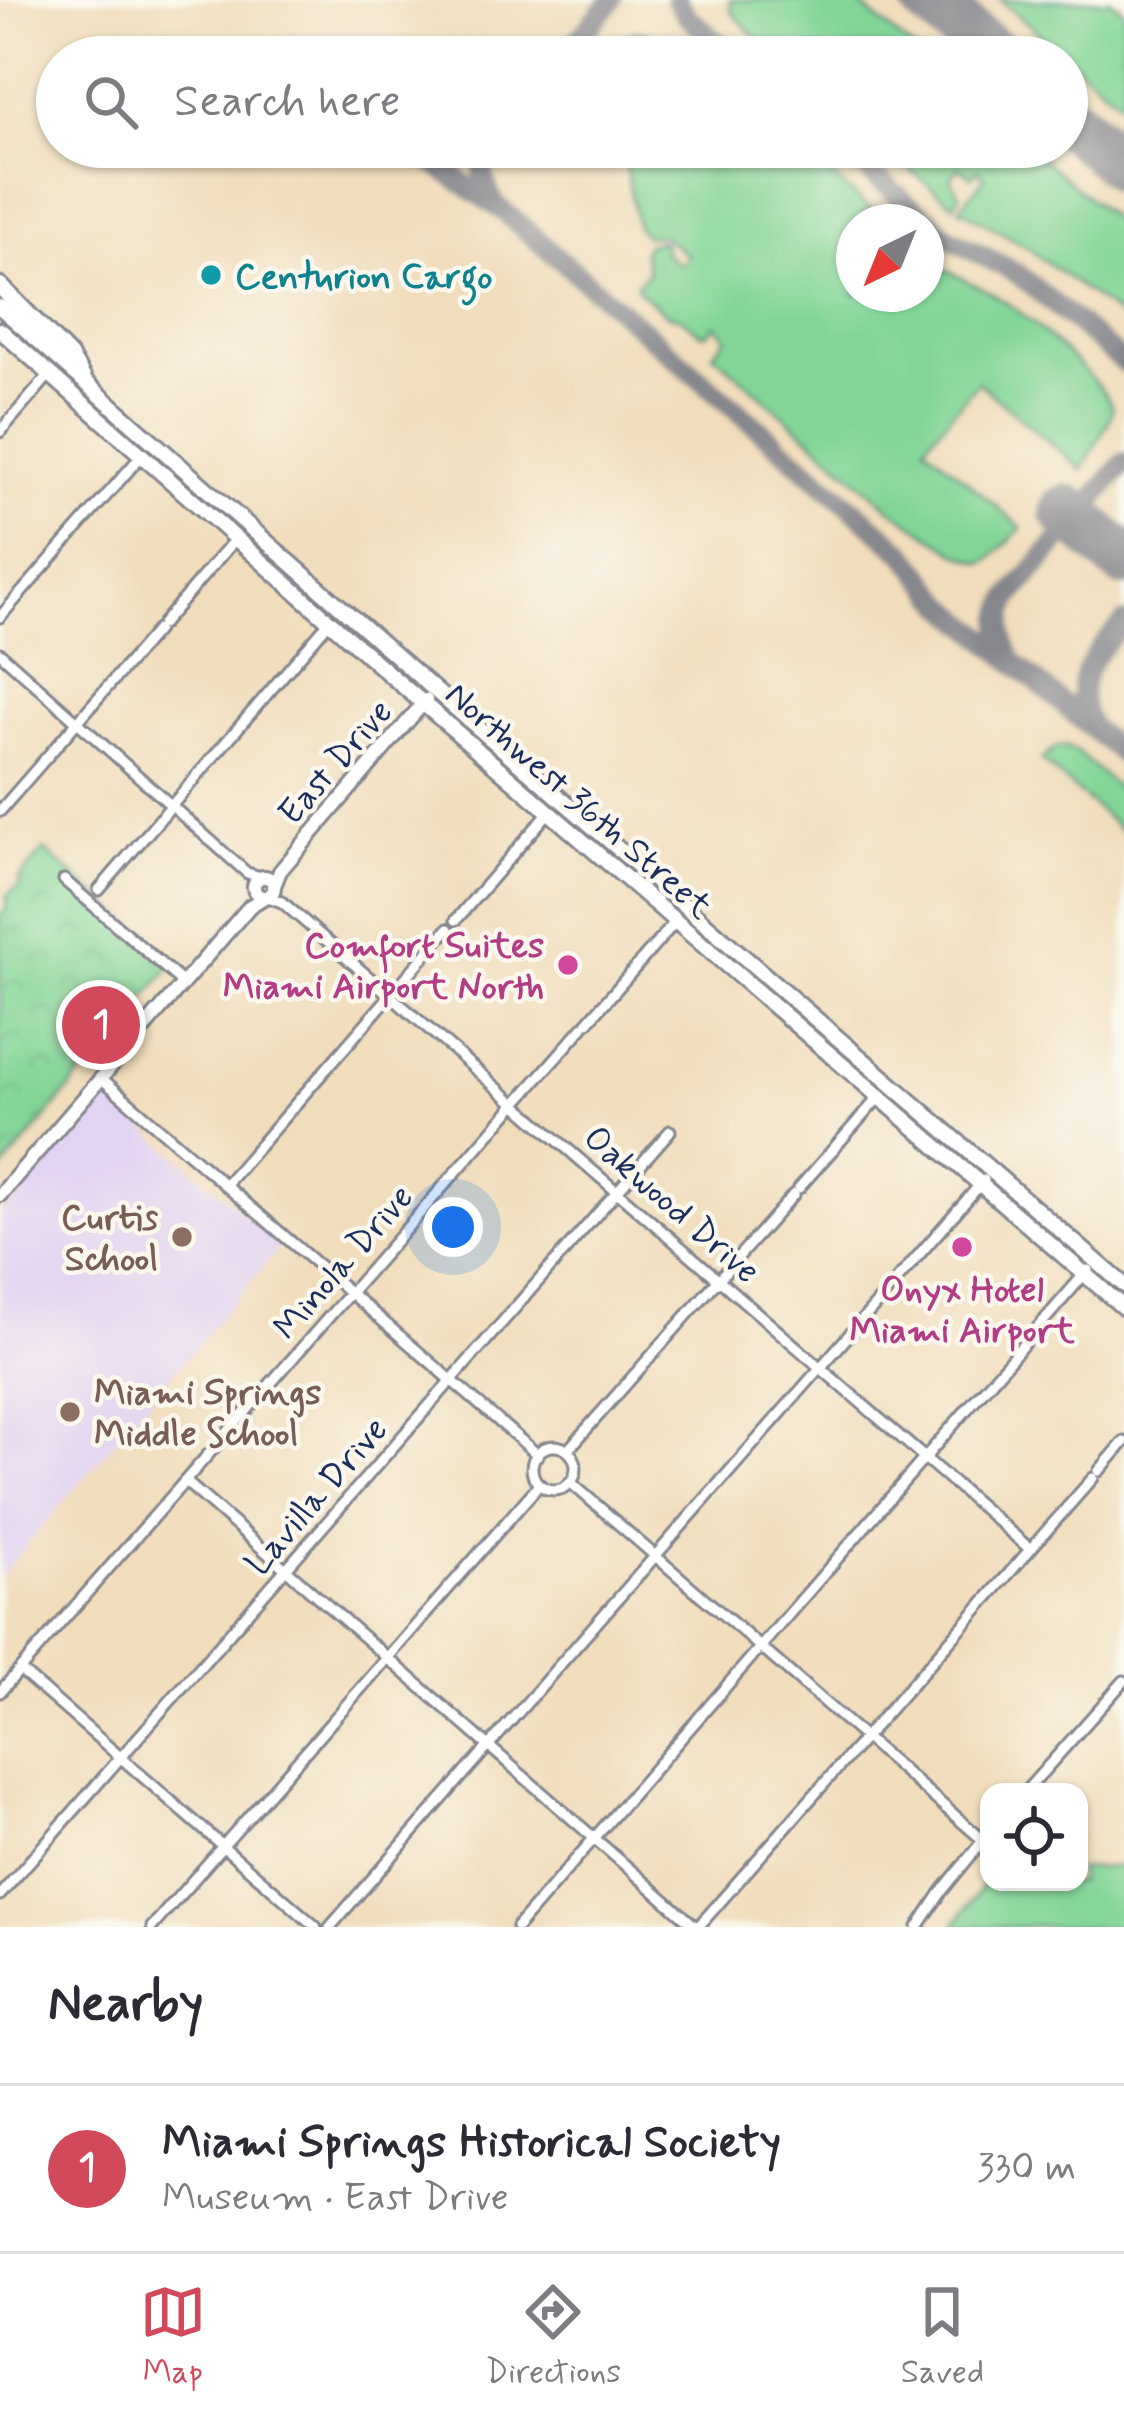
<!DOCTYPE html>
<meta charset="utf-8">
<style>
:root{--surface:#fff;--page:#f7f7f7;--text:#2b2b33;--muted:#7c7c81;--line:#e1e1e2;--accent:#d1495b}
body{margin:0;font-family:Mynerve,sans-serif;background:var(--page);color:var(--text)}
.controls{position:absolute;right:36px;bottom:36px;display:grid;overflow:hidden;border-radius:24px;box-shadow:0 3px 9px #0004}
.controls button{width:108px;height:108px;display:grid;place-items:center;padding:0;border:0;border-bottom:3px solid var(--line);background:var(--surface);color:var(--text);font:60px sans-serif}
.compass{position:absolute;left:836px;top:204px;width:108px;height:108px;border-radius:50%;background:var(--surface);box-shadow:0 3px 9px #0004;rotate:223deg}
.you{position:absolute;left:453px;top:1227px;width:42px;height:42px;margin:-30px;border:9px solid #fff;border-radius:50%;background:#1a73e8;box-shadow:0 0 0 18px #1a73e833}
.badge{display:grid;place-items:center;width:78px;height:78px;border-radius:50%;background:var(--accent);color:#fff;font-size:39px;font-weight:700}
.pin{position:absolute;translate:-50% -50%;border:6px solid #fff;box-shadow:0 3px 12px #0006}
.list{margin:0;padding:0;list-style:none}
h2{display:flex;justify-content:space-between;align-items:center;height:156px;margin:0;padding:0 48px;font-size:51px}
h2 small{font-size:39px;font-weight:400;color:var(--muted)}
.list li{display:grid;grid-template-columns:78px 1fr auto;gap:36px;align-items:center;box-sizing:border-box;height:168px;padding:0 48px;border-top:3px solid var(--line)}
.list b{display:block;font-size:45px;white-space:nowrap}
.list p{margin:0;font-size:39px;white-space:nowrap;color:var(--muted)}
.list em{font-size:39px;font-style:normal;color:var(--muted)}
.icon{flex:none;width:66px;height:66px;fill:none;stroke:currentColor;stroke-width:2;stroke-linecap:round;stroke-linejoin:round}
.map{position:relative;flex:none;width:1124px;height:1927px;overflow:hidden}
.search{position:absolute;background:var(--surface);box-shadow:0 3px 9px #0004;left:36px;right:36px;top:36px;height:132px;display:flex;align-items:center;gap:30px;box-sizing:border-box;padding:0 42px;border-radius:66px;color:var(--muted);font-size:45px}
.sheet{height:324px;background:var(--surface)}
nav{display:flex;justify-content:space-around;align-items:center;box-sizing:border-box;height:168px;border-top:3px solid var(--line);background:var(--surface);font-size:33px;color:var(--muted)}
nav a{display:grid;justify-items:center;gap:6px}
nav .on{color:var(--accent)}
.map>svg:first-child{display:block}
.built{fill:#e3d3f2}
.grass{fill:#82d597;stroke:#4e827a;stroke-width:3}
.park{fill:url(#park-crowns);stroke:#4e827a;stroke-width:3}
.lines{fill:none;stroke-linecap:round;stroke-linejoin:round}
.taxiway{stroke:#86868d;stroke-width:21}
.runway{stroke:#86868d;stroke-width:54}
.street-casing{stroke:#86868d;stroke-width:15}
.secondary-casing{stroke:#86868d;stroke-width:18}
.primary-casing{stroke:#86868d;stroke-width:20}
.highway-casing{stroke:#86868d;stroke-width:22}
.street{stroke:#fff;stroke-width:9}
.secondary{stroke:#fff;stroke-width:12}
.primary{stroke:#fff;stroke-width:14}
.highway{stroke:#fff;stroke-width:16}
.culture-dot{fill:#0f9aa8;stroke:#fbf7ec;stroke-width:4.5}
.hotel-dot{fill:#d1479c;stroke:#fbf7ec;stroke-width:4.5}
.education-dot{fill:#8d6e63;stroke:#fbf7ec;stroke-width:4.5}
.labels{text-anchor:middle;stroke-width:9;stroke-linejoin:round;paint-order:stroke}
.culture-label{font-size:36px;font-weight:bold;fill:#0d838f;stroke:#fbf7ec;text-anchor:start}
.street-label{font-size:36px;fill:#1b2f5e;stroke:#fbf7ec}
.hotel-label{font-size:36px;font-weight:bold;fill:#b23c85;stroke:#fbf7ec;text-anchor:end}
.education-label{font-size:36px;font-weight:bold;fill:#785e54;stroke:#fbf7ec;text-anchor:end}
</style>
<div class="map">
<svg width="1124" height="1927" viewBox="0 0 1124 1927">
<defs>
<pattern id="park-crowns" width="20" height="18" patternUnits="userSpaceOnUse" patternTransform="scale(3)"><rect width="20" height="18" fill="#82d597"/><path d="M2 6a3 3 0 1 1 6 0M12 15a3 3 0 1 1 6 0" fill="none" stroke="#70b785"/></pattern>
</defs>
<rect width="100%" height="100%" fill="#fbf7ec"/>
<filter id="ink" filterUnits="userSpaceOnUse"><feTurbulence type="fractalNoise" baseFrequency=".00833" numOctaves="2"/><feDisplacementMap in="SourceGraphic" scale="24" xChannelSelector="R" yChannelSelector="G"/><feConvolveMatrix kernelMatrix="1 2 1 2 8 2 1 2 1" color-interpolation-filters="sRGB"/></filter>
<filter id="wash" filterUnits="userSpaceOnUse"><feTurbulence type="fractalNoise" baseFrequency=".004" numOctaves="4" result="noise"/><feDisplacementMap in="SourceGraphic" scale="48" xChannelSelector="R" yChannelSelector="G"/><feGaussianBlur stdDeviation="2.7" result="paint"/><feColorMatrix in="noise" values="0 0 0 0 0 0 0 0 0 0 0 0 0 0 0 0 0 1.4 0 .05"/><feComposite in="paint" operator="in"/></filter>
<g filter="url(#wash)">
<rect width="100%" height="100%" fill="#f0ddbc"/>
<path class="built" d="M103,1092L281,1246L0,1577V1213Z"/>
<path class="grass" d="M730,0H855L922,57H776L735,16L731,10Z
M1000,0H1111L1124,11V105Z
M635,31L646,32L683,57H607L627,35Z
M622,147H798L886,222H854V294H926V256C950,276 981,285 1007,303C1032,321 1094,375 1109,401C1114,410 1112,409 1110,419L1082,470L978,382L925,445L1022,528L991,559L982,563L955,552L892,510L713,353L727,337L715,325L708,333L702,334L681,318L666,314L638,290L637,284L648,272L643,252L647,244L661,241L664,244L663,251L680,265L688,256L662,235L645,236L637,227Z
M882,147H1028L1124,228V320L1025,246L959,208L985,177L978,170L971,177L959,167L950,179L960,194L954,205Z
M1066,747L1076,751L1124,794V833L1041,760L1055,748Z
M1124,1866V1927H953L989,1877V1882H1079V1869Z"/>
<path class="park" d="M44,850L175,962L0,1173V915L7,907V896L20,885L19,879Z"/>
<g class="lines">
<path class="taxiway" d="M676,0L688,17L735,57
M563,57L612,0
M487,147C480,169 483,187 497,206
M841,147L947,237L1018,274L1124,363
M419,153L502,210L905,553L945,604L1124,756
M427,157L457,159L483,147
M1011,657C1000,637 1000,619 1010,598L1124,463
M1089,724C1068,682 1095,653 1124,623"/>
<path class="runway" d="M928,0L995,57
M1067,118L1124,167
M1067,511L1124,560"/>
</g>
</g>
<g filter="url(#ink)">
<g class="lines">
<g class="street-casing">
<path id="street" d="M0,432L50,374
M0,617L142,455
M162,624L236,538
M0,653L247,873L261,877
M0,811L157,630
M64,880L183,983
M99,890L330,621
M268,897L282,902L1030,1549
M456,920L549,812
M587,1023L676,921
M101,1078L538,1455
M226,1184L448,929
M799,1188L879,1097
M897,1280L984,1180
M532 1468a22 22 0 1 1 44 0a22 22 0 1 1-44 0Z
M568,1450L794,1194
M1099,1471L1124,1442
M186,1482L696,1927
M570,1482L983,1840
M20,1670L316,1927
M0,1692L583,1027
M1025,1792L1124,1681
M0,1895L670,1131
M152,1927L538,1486
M330,1927L892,1286
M517,1927L1088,1270
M698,1927L1093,1478
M918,1927L942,1891L989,1833"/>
</g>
<g class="secondary-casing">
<path id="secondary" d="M254 887a10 10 0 1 1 20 0a10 10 0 1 1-20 0Z
M274,886L280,871L426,700
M0,1195L250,906L263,898"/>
</g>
<g class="primary-casing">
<path id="primary" d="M0,307L453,706L1124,1285
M0,330L381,667L1124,1308"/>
</g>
<g class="highway-casing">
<path id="highway" d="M0,286L69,356L83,379"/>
</g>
<use href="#street" class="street"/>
<use href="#secondary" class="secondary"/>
<use href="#primary" class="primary"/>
<use href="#highway" class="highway"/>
</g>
</g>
<circle class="culture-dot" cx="211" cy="275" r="12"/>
<g class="hotel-dot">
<circle cx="568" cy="965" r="12"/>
<circle cx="962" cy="1247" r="12"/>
</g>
<g class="education-dot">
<circle cx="182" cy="1237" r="12"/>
<circle cx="70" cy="1412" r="12"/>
</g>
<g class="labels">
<g class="culture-label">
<text x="235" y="288">Centurion Cargo</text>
</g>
<g class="street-label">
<text transform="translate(334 761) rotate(-49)" y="13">East Drive</text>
<text transform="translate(580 799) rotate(41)" y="13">Northwest 36th Street</text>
<text transform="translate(673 1203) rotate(41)" y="13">Oakwood Drive</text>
<text transform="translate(342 1261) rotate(-49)" y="13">Minola Drive</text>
<text transform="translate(315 1495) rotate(-49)" y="13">Lavilla Drive</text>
</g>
<g class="hotel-label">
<text x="544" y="957">Comfort Suites<tspan x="544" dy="41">Miami Airport North</tspan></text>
<text x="962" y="1301" text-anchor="middle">Onyx Hotel<tspan x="962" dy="41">Miami Airport</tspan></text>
</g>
<g class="education-label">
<text x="158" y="1229">Curtis<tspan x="158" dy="41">School</tspan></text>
<text x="94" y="1404" text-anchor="start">Miami Springs<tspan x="94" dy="41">Middle School</tspan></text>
</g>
</g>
</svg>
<div class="controls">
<button><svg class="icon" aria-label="locate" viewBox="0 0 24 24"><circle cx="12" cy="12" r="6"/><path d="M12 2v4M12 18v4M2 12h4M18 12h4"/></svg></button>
</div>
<svg class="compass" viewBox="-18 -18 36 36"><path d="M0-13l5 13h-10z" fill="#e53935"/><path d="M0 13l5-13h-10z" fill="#7c7c81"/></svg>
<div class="you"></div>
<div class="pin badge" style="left:101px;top:1025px">1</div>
<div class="search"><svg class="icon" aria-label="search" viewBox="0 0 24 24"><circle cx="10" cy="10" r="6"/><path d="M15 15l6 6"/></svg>Search here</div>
</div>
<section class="sheet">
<h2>Nearby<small></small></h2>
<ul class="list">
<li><span class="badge">1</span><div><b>Miami Springs Historical Society</b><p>Museum · East Drive</p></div><em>330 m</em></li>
</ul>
</section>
<nav>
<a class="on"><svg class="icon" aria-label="map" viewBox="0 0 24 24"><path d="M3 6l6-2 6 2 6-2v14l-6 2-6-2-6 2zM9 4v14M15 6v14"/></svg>Map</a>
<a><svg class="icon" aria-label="directions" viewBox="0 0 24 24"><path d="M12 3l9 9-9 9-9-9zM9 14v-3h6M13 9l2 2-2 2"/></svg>Directions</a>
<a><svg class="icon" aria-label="saved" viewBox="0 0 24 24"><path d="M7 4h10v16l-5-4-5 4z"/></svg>Saved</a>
</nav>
